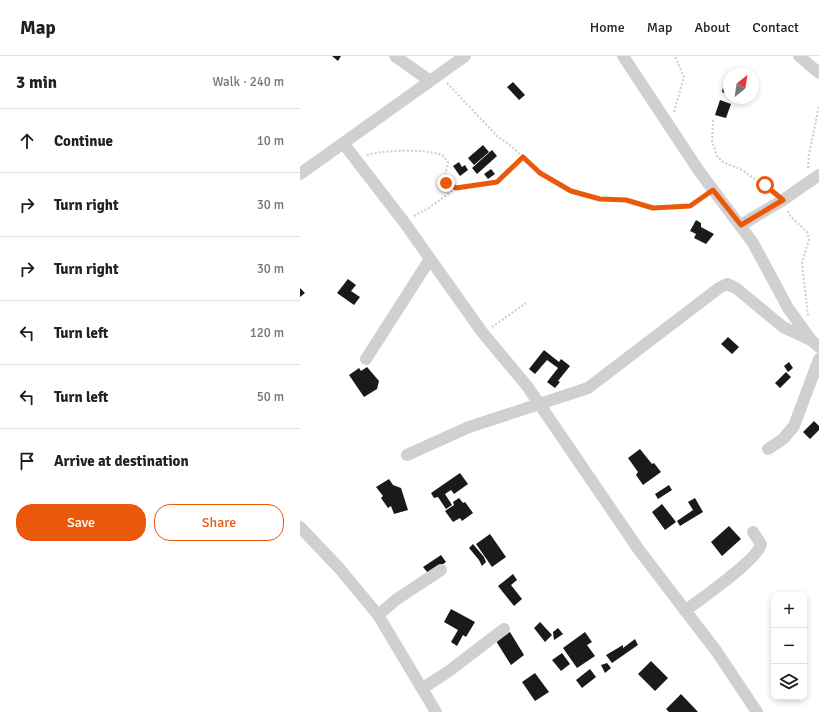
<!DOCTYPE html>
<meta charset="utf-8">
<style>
:root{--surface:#fff;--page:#f6f6f6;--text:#202124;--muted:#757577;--line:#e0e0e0;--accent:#ea580c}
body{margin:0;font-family:Signika,sans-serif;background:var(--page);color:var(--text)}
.controls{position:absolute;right:12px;bottom:12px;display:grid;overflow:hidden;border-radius:8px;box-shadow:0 2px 6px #0003}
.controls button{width:36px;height:36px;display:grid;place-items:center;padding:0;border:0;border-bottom:1px solid var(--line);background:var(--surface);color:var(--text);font:20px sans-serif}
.compass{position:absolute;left:423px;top:12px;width:36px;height:36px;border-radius:50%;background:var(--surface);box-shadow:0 2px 6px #0003;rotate:30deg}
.stop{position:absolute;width:12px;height:12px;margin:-9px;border:3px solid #ea580c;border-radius:50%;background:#fff}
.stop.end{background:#ea580c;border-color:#fff;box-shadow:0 1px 4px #0008}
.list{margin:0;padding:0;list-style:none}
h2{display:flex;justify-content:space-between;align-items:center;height:52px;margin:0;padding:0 16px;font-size:17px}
h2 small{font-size:13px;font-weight:400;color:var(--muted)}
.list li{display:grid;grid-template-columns:26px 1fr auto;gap:12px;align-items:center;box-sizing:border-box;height:64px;padding:0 16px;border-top:1px solid var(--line)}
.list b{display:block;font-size:15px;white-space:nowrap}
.list em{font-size:13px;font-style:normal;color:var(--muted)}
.actions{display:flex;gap:8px;padding:12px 16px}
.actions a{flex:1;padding:9px 0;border:1px solid var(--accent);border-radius:16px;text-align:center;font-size:14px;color:var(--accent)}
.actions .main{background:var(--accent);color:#fff}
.icon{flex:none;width:22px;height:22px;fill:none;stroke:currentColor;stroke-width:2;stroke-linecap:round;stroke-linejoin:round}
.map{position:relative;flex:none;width:519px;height:656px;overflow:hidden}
header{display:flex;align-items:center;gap:24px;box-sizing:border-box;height:56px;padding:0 20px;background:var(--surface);border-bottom:1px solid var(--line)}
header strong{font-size:19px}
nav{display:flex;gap:22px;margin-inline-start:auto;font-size:14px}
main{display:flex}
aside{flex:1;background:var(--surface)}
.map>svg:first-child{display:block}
.building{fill:#1a1a1a}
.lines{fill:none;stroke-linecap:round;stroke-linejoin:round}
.path{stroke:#cdcdcd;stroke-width:2;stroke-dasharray:2 2;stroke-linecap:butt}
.minor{stroke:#d0d0d0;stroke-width:12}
.route{stroke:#ea580c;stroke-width:5}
</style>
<header>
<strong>Map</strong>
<nav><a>Home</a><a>Map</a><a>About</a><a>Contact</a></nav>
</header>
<main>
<aside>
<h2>3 min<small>Walk · 240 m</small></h2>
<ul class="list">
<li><svg class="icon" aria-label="ahead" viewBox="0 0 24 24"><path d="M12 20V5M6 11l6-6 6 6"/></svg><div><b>Continue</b></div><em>10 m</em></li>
<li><svg class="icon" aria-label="right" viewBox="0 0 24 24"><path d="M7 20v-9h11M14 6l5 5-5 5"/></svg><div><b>Turn right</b></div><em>30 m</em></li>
<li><svg class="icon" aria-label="right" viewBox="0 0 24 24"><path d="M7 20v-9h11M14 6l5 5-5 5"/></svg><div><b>Turn right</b></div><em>30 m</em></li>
<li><svg class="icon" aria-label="left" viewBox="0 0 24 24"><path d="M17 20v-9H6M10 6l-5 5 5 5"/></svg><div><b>Turn left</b></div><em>120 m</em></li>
<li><svg class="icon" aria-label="left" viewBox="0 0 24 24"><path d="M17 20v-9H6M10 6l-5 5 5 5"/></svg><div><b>Turn left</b></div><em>50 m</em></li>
<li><svg class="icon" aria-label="arrive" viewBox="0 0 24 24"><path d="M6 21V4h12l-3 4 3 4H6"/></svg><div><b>Arrive at destination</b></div></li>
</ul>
<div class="actions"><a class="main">Save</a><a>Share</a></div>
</aside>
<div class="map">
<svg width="519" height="656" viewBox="0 0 519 656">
<rect width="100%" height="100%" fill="#fff"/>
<path class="building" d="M32,0H41L38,5Z
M213,26L225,39L219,44L207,31Z
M423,31L429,34V39L422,36Z
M420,44L431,48L426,62L415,59Z
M183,89L189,96L174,109L168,102Z
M192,94L197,100L177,118L172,112Z
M159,106L162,111L165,109L168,114L160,120L153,110Z
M191,113L195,118L188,123L184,118Z
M396,164L401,167V171L414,178L406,188L394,182L396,178L390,175Z
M48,223L56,229L51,235L60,241L54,249L37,237Z
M0,232L5,237L0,241Z
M428,281L439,291L432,298L421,288Z
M244,294L259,306L261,303L270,310L258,325L260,326L255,332L247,326L258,312L247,304L235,318L229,313Z
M489,306L493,312L488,316L484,310Z
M67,311L79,325L77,333L64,341L49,319L59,312L61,315Z
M486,316L491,321L480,332L475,327Z
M514,365L519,370V374L510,383L503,376Z
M340,393L352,408L354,407L361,416L343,429L336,419L338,416L328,402Z
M160,417L168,428L154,438L151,434L145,438L152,449L146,453L138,441L134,442L131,437Z
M89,423L93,429L101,432L108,454L94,458L91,450L88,452L81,442L83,440L76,431Z
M369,429L372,434L358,443L355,438Z
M159,442L163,447L165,446L173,457L162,465L160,462L153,466L145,455L154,449L153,446Z
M395,442L403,456L380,470L377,465L393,454L388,446Z
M362,448L376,466L365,474L352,456Z
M429,470L441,483L422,500L411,486Z
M190,478L206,501L192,511L176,488Z
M173,488L184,501L186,506L182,510L179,504L169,492Z
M141,499L146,506L129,518L123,511Z
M213,518L217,524L211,529L222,543L214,550L198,530Z
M151,553L175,566L166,581L163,579L157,590L151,586L158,574L144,566Z
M240,566L252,579L245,586L234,572Z
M258,572L263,578L254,584L253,576Z
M210,576L224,599L211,609L196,585Z
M285,576L292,586L287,589L295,600L277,612L263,592Z
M335,583L338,589L312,607L306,599L323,589V592Z
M262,597L270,608L261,615L252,604Z
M351,605L368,622L355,635L338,618Z
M307,607L311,612L305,617L301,609Z
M290,613L296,621L282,632L276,624Z
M235,617L249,636L235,645L222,626Z
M381,638L398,656H369L366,653Z"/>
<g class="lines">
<path class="path" d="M147,27L198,81L210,89L240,117L271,135L300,143L326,144L353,152L390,150L403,141
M374,56L384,21L375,0
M413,64L412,85L417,100L423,106L442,114L473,136
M67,99C84,94 121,93 139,98C143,99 145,102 148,106L144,124L148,129L156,132L197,126L223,101
M508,112L509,98L519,50
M488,155L490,160L507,176L509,183L502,207L508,260
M114,160L129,152L156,132
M192,271L226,247"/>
<path class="minor" d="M95,0L130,25
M323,0L399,115L453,187L488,252L511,284L519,291
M499,0L519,17
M43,87L104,166L182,276L227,330L339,494L417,596L457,656
M0,118L165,0
M441,169L483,144L519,119
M66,303L130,203
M468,393L483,383L494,370L519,303
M107,399L169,371L288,332L419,232L427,228L436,232L483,271L511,284
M0,471L39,512L78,559L136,656
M385,555C400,543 458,504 461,488L453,476
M78,559L97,543L141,514
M123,632L149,615L204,573"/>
</g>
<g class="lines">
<path class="route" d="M146,127L156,132L197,126L223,101L240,117L271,135L300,143L326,144L353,152L390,150L413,134L441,169L483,144L465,129"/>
</g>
</svg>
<div class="controls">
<button>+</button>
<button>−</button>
<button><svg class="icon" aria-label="layers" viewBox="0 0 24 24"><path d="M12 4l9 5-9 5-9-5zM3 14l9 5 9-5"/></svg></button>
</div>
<svg class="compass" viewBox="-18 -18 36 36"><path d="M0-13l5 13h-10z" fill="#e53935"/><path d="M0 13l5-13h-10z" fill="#757577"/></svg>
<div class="stop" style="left:465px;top:129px"></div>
<div class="stop end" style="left:146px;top:127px"></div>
</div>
</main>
